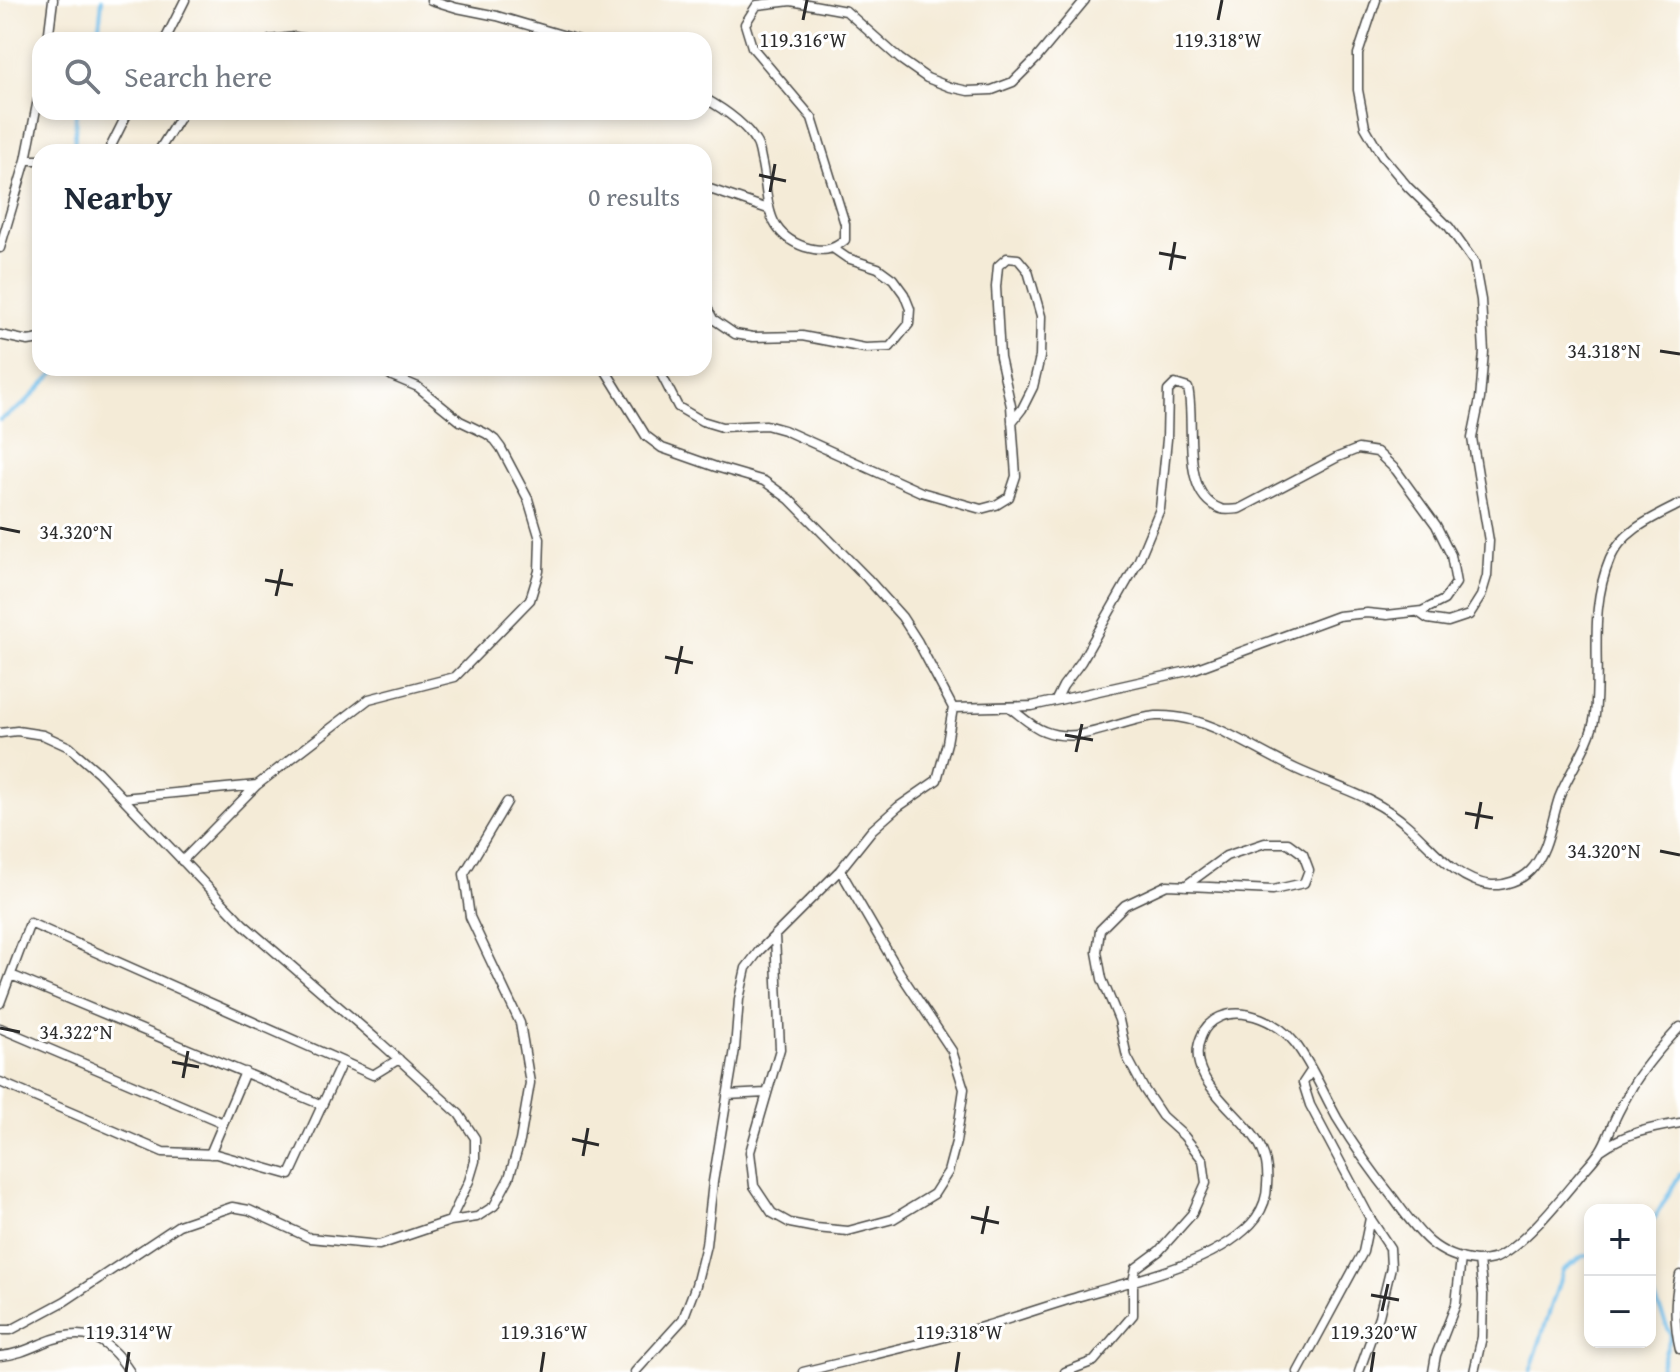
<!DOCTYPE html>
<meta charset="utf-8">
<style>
:root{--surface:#fff;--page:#f2f2f3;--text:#1f2937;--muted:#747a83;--line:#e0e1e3}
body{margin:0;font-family:"Gentium Book Plus",serif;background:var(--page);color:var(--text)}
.controls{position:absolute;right:24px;bottom:24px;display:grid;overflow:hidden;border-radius:16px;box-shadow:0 4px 12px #0003}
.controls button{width:72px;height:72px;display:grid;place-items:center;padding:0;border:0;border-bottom:2px solid var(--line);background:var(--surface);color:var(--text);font:40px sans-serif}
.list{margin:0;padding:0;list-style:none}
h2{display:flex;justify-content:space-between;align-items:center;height:104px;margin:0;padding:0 32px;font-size:34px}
h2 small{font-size:26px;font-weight:400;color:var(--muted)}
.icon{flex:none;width:44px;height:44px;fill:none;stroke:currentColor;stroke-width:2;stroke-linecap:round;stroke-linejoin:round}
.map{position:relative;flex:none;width:1680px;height:1372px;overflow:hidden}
.search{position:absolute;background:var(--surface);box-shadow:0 4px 12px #0003;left:32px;top:32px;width:680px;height:88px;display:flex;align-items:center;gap:20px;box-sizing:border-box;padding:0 28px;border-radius:24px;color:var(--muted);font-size:30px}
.panel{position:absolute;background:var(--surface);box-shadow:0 4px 12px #0003;left:32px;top:144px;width:680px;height:232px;border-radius:24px}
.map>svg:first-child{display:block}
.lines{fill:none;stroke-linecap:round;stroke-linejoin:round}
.stream{stroke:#70beea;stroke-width:4}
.service-casing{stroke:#494845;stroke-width:11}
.service{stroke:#fff;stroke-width:8}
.ticks{fill:none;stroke:#2b2b2b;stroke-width:3}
.ticks-label{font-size:20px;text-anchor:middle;fill:#2b2b2b;stroke:#fff;stroke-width:6;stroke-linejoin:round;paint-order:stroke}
</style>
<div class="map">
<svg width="1680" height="1372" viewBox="0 0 1680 1372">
<rect width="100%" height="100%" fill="#fff"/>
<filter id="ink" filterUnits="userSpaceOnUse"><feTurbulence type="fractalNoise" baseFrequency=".0125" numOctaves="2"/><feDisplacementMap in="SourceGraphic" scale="16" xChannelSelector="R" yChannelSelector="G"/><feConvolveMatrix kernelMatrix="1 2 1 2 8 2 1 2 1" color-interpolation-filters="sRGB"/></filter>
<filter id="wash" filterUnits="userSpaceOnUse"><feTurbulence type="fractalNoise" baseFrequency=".006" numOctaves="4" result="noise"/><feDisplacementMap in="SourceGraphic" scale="32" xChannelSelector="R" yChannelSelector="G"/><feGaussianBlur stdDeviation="1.8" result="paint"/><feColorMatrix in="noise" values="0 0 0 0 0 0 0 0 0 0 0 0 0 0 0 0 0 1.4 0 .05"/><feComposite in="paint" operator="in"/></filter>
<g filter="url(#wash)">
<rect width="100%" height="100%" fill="#f4ebd7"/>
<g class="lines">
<path class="stream" d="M91,40L99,29L102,0
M74,152L76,112
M0,420L23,405L59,368
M1650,1226L1680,1174
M1650,1287L1671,1335L1659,1372
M1530,1372L1563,1270L1583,1256H1590"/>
</g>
</g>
<g filter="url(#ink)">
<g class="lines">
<g class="service-casing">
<path id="service" d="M431,0L457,8L497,16L579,40
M1376,0L1358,54V90L1365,127L1382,156L1408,187L1449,227L1474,262L1481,300L1484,352L1480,399L1472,438L1489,541L1487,576L1481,596L1469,615L1448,622L1428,619L1418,612
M48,40L53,0
M165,40L185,0
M270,40L295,37L315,40
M704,98C722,108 745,123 756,142C759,146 760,154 761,159C770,196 761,232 805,247C822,252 832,251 845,240V224L812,118L752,47L745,24L757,5L791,1L846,11L900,59L927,78L950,87L968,91L992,90L1013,82L1036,59L1085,0
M108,152L128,112
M158,152L183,112
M366,152H377
M26,160L40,89
M704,187L768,209
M0,248L26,160H40
M704,302L713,319L735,334L753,337L802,336L865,348L890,347L909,324L910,309L904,294L893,279L878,268L847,258L834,249
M0,335L28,341L40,339
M604,368L646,436L662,448L716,467L764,481L789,499L867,578L902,617L918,642L953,708L947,743L937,780L898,807L872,830L840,870L759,951L746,968L739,999L735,1049L713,1182L706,1245L696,1285L683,1319L635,1372
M658,368L678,407L702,421L722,427L766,425L784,430L921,492L981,509L996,505L1009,497L1016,476L1011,406L1000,357L996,287L998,266L1007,258L1018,259L1028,271L1041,316L1040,357L1033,387L1022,409L1012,422
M1009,707C1020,715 1032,727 1044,731C1081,746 1119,719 1156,716C1178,715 1200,721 1220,730C1246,742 1270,757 1296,769C1337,788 1373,795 1408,826C1433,848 1456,881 1491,885C1504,886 1521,880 1530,871C1548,853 1551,822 1559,798C1569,771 1591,745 1595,715C1601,662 1588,611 1610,559C1623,530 1653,518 1680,504
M953,708L1032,706L1192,670L1338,616L1367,613L1387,615L1422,611L1444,600L1456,583L1451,555L1436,525L1396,470L1377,452L1358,449L1338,457L1239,509C1234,509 1226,511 1221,509C1179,495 1196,421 1188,388L1175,384L1168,391L1167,439L1160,509L1138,562L1081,662L1063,686L1056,700
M0,733L17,731L43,735L69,747L98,772L243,924L382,1044L459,1114L475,1138V1161L469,1181L450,1221
M123,798L257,785
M182,861L257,785L369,699L455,677L530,600L539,571L540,539L528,499L501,448L495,440L487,434L460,421L418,387L392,376L382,368
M775,935L780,1049L750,1152L754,1186L772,1213L790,1223L816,1228L848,1231L893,1219L934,1194L948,1172L956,1142L964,1089L952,1051L900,973L840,870
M11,975L322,1105
M0,1003L30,923L373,1075L399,1059
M0,1028L223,1123
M1311,1071L1303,1083L1310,1105L1370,1218L1390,1248L1391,1267L1379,1316L1359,1372
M0,1082L163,1152L216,1154L290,1175L342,1062
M727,1095L766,1093
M1601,1150C1625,1133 1651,1128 1680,1123
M210,1154L245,1072
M1680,1275C1674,1300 1674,1324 1680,1349
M0,1330H11L65,1301L179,1225L232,1207L249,1210L310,1238L379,1245L450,1221L477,1217L494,1206L509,1178L520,1141L530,1083L520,1023L470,917L464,874L507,802
M0,1356C16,1355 29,1349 43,1343C84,1326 106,1336 130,1372
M803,1372C863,1357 923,1344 982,1327C1016,1317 1050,1305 1084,1295C1135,1280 1222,1262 1256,1218C1263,1208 1267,1196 1267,1185C1268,1173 1267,1161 1262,1150C1247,1114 1182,1082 1201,1037C1204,1028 1211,1021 1220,1017C1245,1006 1279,1023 1295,1043C1312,1065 1323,1093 1337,1118C1354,1146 1373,1173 1394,1199C1405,1214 1416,1230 1430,1242C1443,1253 1459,1259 1476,1261C1482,1261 1490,1260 1496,1258C1524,1245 1562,1197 1582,1173C1588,1166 1595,1159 1600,1151C1606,1142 1610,1130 1615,1119C1621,1106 1628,1094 1635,1082C1648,1062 1664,1044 1680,1027
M1065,1372L1094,1361L1133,1315V1281L1136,1268L1159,1251L1192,1214L1206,1183L1203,1160L1184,1136L1162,1116L1144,1089L1127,1057L1119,1020L1102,979L1097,952L1100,930L1125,905L1167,885L1273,890L1304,883L1309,870L1303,854L1288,843H1265L1226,856L1185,886
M1298,1372L1363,1252L1370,1218
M1433,1372L1436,1355L1456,1304L1461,1258
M1474,1372L1482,1337L1483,1295L1479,1261"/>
</g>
<use href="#service" class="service"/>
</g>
</g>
<path class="ticks" d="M803,20L807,0M1218,20L1222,0M759,175L786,181M770,192L775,164M1159,253L1186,258M1170,270L1175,242M1660,351L1680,354M0,528L20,532M265,580L293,585M276,596L282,569M665,657L693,663M676,674L682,646M1065,735L1093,740M1076,752L1082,724M1465,813L1493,818M1476,829L1481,802M1660,851L1680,855M0,1028L20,1032M172,1062L199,1067M183,1078L188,1051M572,1139L599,1145M583,1156L588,1128M971,1217L999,1223M982,1234L988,1206M1371,1295L1399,1300M1382,1311L1388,1284M126,1372L129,1352M541,1372L544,1352M956,1372L959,1352M1371,1372L1374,1352"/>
<g class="ticks-label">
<text x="803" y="47">119.316°W</text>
<text x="1218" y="47">119.318°W</text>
<text x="1604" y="358">34.318°N</text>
<text x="76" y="539">34.320°N</text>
<text x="1604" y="858">34.320°N</text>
<text x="76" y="1039">34.322°N</text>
<text x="129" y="1339">119.314°W</text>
<text x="544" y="1339">119.316°W</text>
<text x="959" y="1339">119.318°W</text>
<text x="1374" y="1339">119.320°W</text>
</g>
</svg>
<div class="controls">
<button>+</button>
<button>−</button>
</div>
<div class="search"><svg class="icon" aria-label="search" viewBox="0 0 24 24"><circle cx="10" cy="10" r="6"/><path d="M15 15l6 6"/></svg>Search here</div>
<section class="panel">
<h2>Nearby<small>0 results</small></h2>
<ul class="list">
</ul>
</section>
</div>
